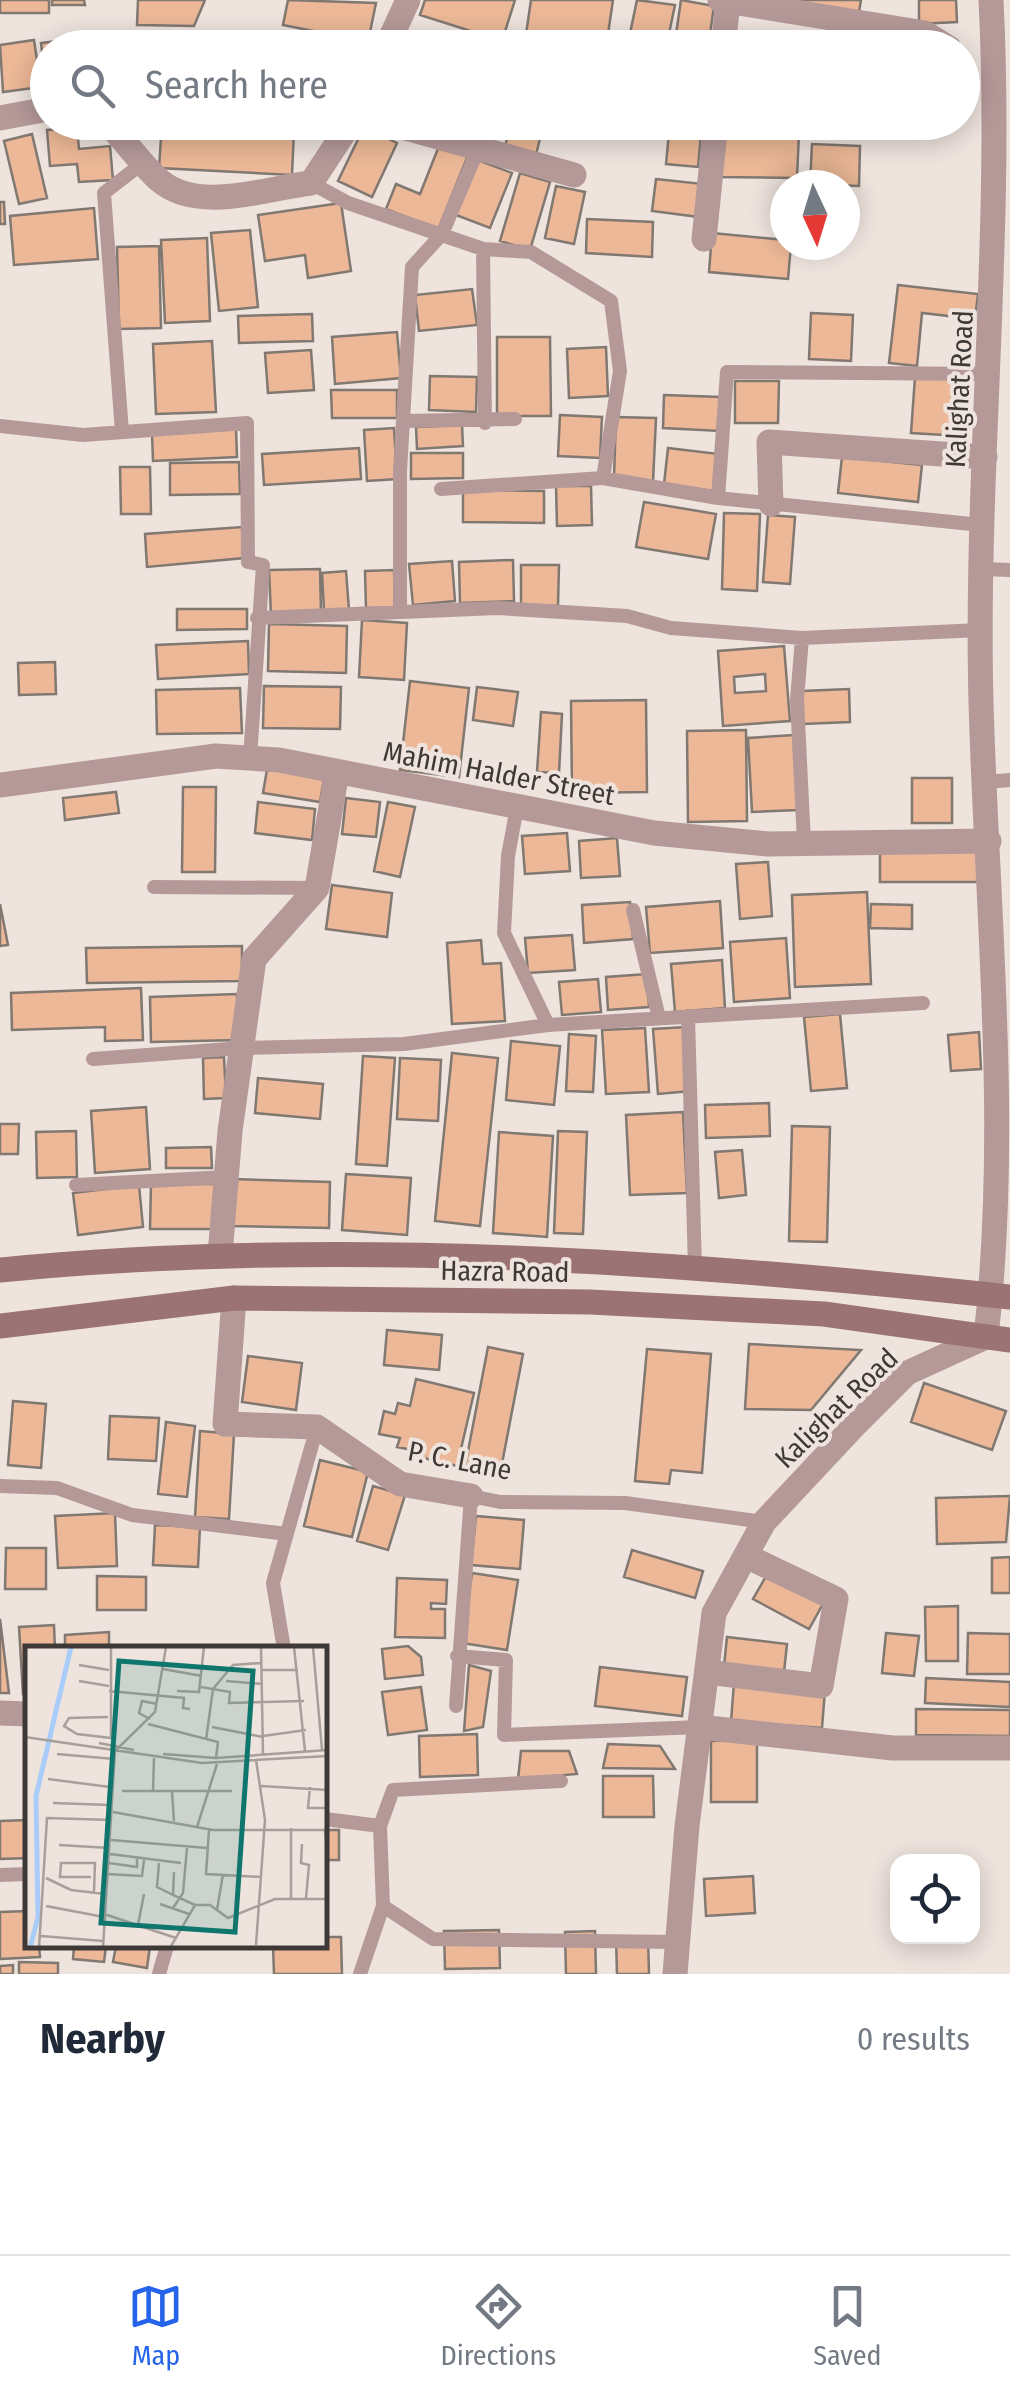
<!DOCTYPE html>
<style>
:root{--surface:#fff;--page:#f2f2f3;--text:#1f2937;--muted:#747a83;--line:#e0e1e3;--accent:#2563eb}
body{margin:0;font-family:"Fira Sans Condensed",sans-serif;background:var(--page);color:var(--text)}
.controls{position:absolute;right:30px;bottom:30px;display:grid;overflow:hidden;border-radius:20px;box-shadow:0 5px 25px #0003}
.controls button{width:90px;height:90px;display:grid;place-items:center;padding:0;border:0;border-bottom:2px solid var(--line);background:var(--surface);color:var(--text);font:50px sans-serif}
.compass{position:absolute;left:770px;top:170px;width:90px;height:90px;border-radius:50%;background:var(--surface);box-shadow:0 5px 25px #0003;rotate:176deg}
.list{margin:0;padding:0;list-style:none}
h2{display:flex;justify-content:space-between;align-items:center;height:130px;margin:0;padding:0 40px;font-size:42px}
h2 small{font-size:32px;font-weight:400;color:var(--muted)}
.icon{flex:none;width:55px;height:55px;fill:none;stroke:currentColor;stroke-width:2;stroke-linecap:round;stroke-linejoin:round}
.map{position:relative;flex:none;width:1010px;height:1974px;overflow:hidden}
.search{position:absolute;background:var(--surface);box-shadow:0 5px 25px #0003;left:30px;right:30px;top:30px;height:110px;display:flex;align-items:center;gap:25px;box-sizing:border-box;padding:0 35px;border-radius:55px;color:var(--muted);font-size:38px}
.sheet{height:280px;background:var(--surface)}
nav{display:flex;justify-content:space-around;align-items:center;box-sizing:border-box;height:140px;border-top:2px solid var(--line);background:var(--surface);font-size:28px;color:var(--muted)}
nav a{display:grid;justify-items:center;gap:5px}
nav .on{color:var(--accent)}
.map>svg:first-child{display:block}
.building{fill:#ecb897;stroke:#817872;stroke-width:2.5;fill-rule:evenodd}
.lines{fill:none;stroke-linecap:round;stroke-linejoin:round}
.lane{stroke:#b59999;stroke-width:14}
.street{stroke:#b59999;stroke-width:25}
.secondary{stroke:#9b7374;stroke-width:25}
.labels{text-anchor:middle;stroke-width:8;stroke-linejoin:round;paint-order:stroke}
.street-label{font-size:28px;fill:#3e3937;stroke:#eee3dd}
.inset-river{fill:none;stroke:#aaccfa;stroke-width:5}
.inset-road{fill:none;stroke:#a89f9b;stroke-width:2.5}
.view{fill:#0f766e;fill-opacity:0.15;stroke:#0f766e;stroke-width:5}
.inset-edge{fill:none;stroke:#3e3937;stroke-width:5}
</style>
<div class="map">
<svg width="1010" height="1974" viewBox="0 0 1010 1974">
<rect width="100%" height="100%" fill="#eee3dd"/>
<path class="building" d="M0,0H49V13H0Z
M52,0H84L85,5H52Z
M138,0H205L194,26L137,25Z
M288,0L376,3L368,42L283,25Z
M425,0H515L502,41L420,15Z
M531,0H613L606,48H524Z
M637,0L675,5L666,48H627Z
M681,0L714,6L708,48H674Z
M786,0H861L859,12Z
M919,0H956L957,22L919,24Z
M241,36L310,48H239Z
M73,39L74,48H48L46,85L41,43Z
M34,40L41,87L3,92L0,45Z
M426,122H483L480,141Z
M512,122H544L536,155L505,146Z
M670,122L702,123L698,167L666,164Z
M162,123L294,130L292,175L159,168Z
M364,127L397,143L372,197L338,181Z
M77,128L79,149L110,146L113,180L79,182L77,164L50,166L47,130Z
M720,131L799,133L797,178L719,177Z
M32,134L47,198L19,204L4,141Z
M441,141L469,153L438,230L386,209L396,184L420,194Z
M812,144L860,146L859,186L810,184Z
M478,160L512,173L490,228L456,215Z
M520,173L550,182L530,250L500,241Z
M656,179L703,184L699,217L652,211Z
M556,186L585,192L574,244L545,238Z
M0,202H4L5,224H0Z
M341,203L351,271L308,278L305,255L265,261L258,215Z
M94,208L98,259L14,265L10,216Z
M587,219L653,222L652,257L586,253Z
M250,230L258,307L219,311L211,233Z
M712,233L785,240V245H791L788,279L709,272Z
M207,238L210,321L165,323L161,240Z
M159,246L161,328L119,329L117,247Z
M898,285L978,294L975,319L922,313L917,366L889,363Z
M472,289L477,325L419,331L415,295Z
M811,313L853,315L851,361L809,359Z
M312,314L313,341L239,343L238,316Z
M397,332L401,378L335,384L332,337Z
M497,337H550L551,416H497Z
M212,341L216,412L156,414L153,344Z
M606,347L608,396L569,398L567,349Z
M311,350L314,390L268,393L265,353Z
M430,376L477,377L476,412L429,410Z
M915,377L966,380L962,436L911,433Z
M735,381H779L778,423H735Z
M331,390H397V418H332Z
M664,395L721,397L720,431L663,428Z
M560,415L602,417L600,458L558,456Z
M616,417L656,418L653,482L614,477Z
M462,425L463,446L417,449L416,427Z
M394,428L397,479L367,481L364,430Z
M236,429L237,457L153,461L152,433Z
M359,448L361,479L264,485L262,454Z
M668,448L719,454L714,491L664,484Z
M411,453H463V478L411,479Z
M842,457L922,465L918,502L838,493Z
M239,462L240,494L170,495V463Z
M120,467H150L151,514H121Z
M556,486H591L592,525L557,526Z
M463,490L544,491V523L463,522Z
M644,502L716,514L708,559L636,547Z
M724,513L760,514L757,591L722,589Z
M768,515L795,517L790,584L763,582Z
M242,527L244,558L147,567L145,534Z
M513,560L514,601L460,603L459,562Z
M452,561L455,601L413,605L409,564Z
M521,565H559L558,606L521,605Z
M320,569L321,613L271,615L269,570Z
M394,570L395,608L366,609L365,571Z
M346,571L349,610L324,611L322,573Z
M177,609H247V629L177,630Z
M362,620L407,623L404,680L359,677Z
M269,624L347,626L346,673L268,671Z
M248,641L249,674L158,679L156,645Z
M784,646L790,721L723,726L718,651ZM765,674L766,691L735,693L734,677Z
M55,662L56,694L19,695L18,663Z
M410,681L469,688L459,777L400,770Z
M264,686L341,687L340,729L263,728Z
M477,687L518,692L513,726L473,720Z
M240,688L242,733L157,734L156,690Z
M849,689L850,722L803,724L802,691Z
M646,700L647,792L572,793L571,701Z
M541,712L562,714L559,773L537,772Z
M746,730L747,821L688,822L687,731Z
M794,735L798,810L752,812L748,738Z
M268,764L325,773L320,802L263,793Z
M912,778H952V823H912Z
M183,787H216L215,872H182Z
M116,792L119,813L65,820L63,798Z
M346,798L380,802L376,837L342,834Z
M258,802L315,809L312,840L255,833Z
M388,802L415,807L400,877L374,871Z
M567,833L570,871L525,874L522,836Z
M617,838L620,876L581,878L579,841Z
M984,849L985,882H880V850Z
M768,862L772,916L740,919L736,864Z
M332,885L392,893L387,937L326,929Z
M867,892L871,984L795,987L792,895Z
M720,901L723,948L650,953L646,907Z
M630,902L633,939L584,943L582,905Z
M0,904L8,945L0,946Z
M871,904L912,905V929L870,928Z
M572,935L575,970L528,973L525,938Z
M786,938L790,998L734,1002L730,942Z
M481,940L483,964L501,963L505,1021L452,1024L447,943Z
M242,946V981L87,983L86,948Z
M722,960L725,1008L675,1012L671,964Z
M647,974L649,1007L608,1010L606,977Z
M598,979L601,1012L562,1015L559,982Z
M141,988L143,1040L105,1041V1027L12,1030L11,993Z
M237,994L238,1040L151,1042L150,997Z
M840,1014L847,1088L811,1091L804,1017Z
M686,1027L691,1091L658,1094L653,1029Z
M645,1028L649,1092L606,1094L602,1030Z
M979,1032L981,1069L951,1071L948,1035Z
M569,1034L596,1036L593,1092L566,1091Z
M511,1041L560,1046L554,1105L506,1100Z
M452,1053L498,1058L480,1226L435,1221Z
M363,1056L395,1058L387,1166L356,1164Z
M224,1057L226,1098L204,1099L203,1058Z
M400,1058L441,1060L438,1121L397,1119Z
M258,1078L323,1084L320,1119L255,1113Z
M769,1103L770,1136L706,1138L705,1105Z
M146,1107L150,1169L95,1173L91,1111Z
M683,1112L687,1193L630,1195L626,1115Z
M0,1124H19L18,1154H0Z
M792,1126L830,1127L827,1242L789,1241Z
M76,1131L77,1177L37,1178L36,1132Z
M558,1131L587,1132L583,1234L554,1233Z
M499,1132L553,1136L547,1237L493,1233Z
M211,1147L212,1168H166V1148Z
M742,1150L746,1195L719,1198L715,1152Z
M346,1174L411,1178L407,1235L342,1230Z
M232,1179L330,1182L329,1228L231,1226Z
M151,1184H215V1229H150Z
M139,1185L143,1227L78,1235L73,1193Z
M387,1330L442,1335L439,1370L384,1365Z
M749,1344L861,1350L811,1410L745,1409Z
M488,1347L523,1354L500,1474L465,1467Z
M647,1349L711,1354L702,1473L671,1470L669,1484L635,1481Z
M248,1356L302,1363L296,1410L242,1402Z
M416,1379L474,1393L457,1466L411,1455L412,1450L397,1447L400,1438L379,1434L384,1411L395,1414L398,1403L410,1406Z
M924,1383L1006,1411L992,1450L911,1422Z
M13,1401L46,1404L41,1468L8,1465Z
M110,1416L159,1418L156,1461L108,1459Z
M166,1422L195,1426L187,1497L158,1494Z
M200,1431L234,1434L229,1519L195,1517Z
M320,1460L368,1472L352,1537L304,1526Z
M373,1486L405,1495L388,1550L357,1541Z
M1010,1496L1006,1542L937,1544L936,1498Z
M115,1513L117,1566L58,1568L55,1516Z
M476,1516L524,1520L520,1569L471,1565Z
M155,1525L200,1527L198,1567L153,1565Z
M6,1548H46V1589H5Z
M632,1550L703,1571L695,1598L624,1577Z
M1010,1557V1593H992V1558Z
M769,1571L824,1602L809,1629L753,1599Z
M472,1573L518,1580L507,1650L462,1643Z
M97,1576L146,1577V1610H97Z
M397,1578L447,1580L446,1604L431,1603V1609H445V1638L395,1637Z
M958,1606V1661H926L925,1607Z
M0,1619L9,1693H0Z
M54,1625L55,1649H28V1693L23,1694L19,1627Z
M109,1632V1649H65V1635Z
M886,1633L919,1636L914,1676L882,1673Z
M968,1633L1010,1634V1674H967Z
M727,1637L787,1644L784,1672L724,1666Z
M408,1646L421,1657L423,1675L385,1679L382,1649Z
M469,1665L491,1671L483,1727L464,1731Z
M600,1667L687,1677L682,1716L595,1706Z
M926,1678L1010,1682V1707L925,1703Z
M734,1683L825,1690L822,1728L731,1721Z
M421,1687L427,1730L388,1735L382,1692Z
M916,1709L1010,1710V1736L916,1735Z
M477,1734L478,1775L420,1777L419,1736Z
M757,1740V1802H711V1741Z
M608,1744L660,1746L675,1769L603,1768Z
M521,1751H569L577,1774L518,1779Z
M603,1776H653L654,1817H603Z
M28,1820V1858L0,1859V1821Z
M325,1830H339V1860H325Z
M753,1876L755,1913L706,1916L704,1879Z
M28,1911V1946H39L40,1957L0,1959V1912Z
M499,1930L500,1968L445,1969L444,1931Z
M595,1931L596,1974H566L565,1932Z
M325,1937H341L342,1974H274L273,1946H325Z
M648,1937L649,1974H617L616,1938Z
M74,1946H106L104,1962L73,1959Z
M116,1946H150L147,1968L113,1962Z
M19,1962L58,1963V1974H19Z
M13,1965V1974H0V1966Z"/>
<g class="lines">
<path class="lane" d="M311,183L348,203L483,249L485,423
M483,249L531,252L611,301L620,371L603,478
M403,421L515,419
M0,426L83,435L247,423L248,562L263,565L250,758
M122,432L104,193L144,162
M441,489L603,478L718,498L981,525
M718,498L727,372L989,374
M982,569L1010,570
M400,611V471L412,267L442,234L479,147
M257,618L498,608L627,616L671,628L802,638L981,630
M802,638L797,700L804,843
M986,782L1010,780
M517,807L508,856L504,933L548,1025
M154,887L317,888
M633,910L659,1018
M688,1016L695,1268
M93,1059L242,1048L404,1044L548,1025L923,1003
M76,1185L226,1177
M0,1486L57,1488L132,1515L287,1534
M284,1649L273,1583L317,1427
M457,1656L506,1660L504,1735L700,1727
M456,1706L471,1496L500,1502L625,1503L764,1522
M325,1819L380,1826
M0,1875L28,1874
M383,1906L433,1939L677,1942
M159,1974L167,1946
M360,1974L383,1906L380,1826L393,1790L561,1781"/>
<path class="street" d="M720,0L925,33L949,48
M386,48L408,0
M723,48L728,2
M0,118L48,109
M106,122C125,140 140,163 159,180C198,214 267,188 311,183L351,122
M384,122L574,175
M704,239L716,122
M771,504L769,442L985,457
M0,785L216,756L279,760L654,833L768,844L989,841
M220,1255L230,1131L254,959L317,888L337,772
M234,1298L225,1424L317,1427L400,1484L471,1496
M707,1672L821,1686L836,1599L746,1556
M0,1713L28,1714
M700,1727L893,1748H1010
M675,1974L687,1826L714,1613L764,1522L854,1426L907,1373L986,1337C1010,1127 987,914 981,703C975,469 1003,235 991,0"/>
<path class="secondary" d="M0,1270C336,1237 675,1261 1010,1297
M0,1326L234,1298L590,1302L824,1314L1010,1340"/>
</g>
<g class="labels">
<g class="street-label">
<text transform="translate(959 389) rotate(-87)" y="10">Kalighat Road</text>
<text transform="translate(499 773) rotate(11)" y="10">Mahim Halder Street</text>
<text transform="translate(505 1271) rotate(1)" y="10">Hazra Road</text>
<text transform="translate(836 1408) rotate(-44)" y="10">Kalighat Road</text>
<text transform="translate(460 1460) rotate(11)" y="10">P. C. Lane</text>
</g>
</g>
<g transform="translate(25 1646)">
<rect width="302" height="302" fill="#eee3dd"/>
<path class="inset-river" d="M5,302L13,271L11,150L46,1"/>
<path class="inset-road" d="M86,1V93M236,1L238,108M269,1L280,105M288,1L297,104M54,19L84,24M138,23L177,30M236,24H273M54,35L84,40M201,35L238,38M176,41L205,46L204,57L279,55M84,45L159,52L158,62L165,63M152,45L174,46L179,1M83,71L44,72L39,80L52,88L86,92M125,73L114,67L117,55L132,58M123,78L193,96L191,112M187,81L238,91M238,90L281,84M0,91L177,117L303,110M181,94L188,43L208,19L236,17M74,97L109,104M32,108L89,113M138,108L191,112L303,104M23,133L85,141M236,140L303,144M285,141L283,162H303M97,145H207M128,145L129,112M147,145L149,175M28,157L85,159M88,166L188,184H303M172,181L192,118M184,184L181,228L237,231M300,184L303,220M86,194L182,202M277,198L276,217L284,219L281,252M34,199L85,202M85,208L156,217M84,217L112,221V212M134,217L132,241L148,249M149,226L148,249L170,259M82,228L117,230L119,214M66,231H35L36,217H70L69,246M21,232L46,244L80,248M266,252V182M135,258L164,268M21,260L79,271M148,262L158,247L162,202M192,264L198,228M79,268L151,292M113,279L119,248M16,290L78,295M231,299L240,174L231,114M14,302L22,172L86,174M78,302L90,105L130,66L141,1M145,302L170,259H185L203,272L250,253H303M166,302H248"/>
<path class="view" d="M94,15L228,25L210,286L76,277Z"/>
<rect width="302" height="302" class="inset-edge"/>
</g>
</svg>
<div class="controls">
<button><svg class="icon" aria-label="locate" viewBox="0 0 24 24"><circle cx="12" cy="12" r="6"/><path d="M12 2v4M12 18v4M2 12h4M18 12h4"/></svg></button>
</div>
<svg class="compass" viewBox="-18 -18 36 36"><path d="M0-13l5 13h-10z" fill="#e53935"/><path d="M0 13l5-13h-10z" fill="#747a83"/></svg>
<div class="search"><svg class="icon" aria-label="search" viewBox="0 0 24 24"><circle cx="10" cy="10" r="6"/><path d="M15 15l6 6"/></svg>Search here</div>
</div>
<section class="sheet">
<h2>Nearby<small>0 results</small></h2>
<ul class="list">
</ul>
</section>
<nav>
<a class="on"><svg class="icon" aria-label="map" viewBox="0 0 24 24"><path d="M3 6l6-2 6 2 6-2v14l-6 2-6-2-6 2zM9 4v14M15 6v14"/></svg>Map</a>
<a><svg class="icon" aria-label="directions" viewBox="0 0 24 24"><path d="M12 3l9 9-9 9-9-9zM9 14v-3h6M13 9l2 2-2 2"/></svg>Directions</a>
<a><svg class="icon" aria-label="saved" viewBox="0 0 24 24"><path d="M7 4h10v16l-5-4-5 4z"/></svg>Saved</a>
</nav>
